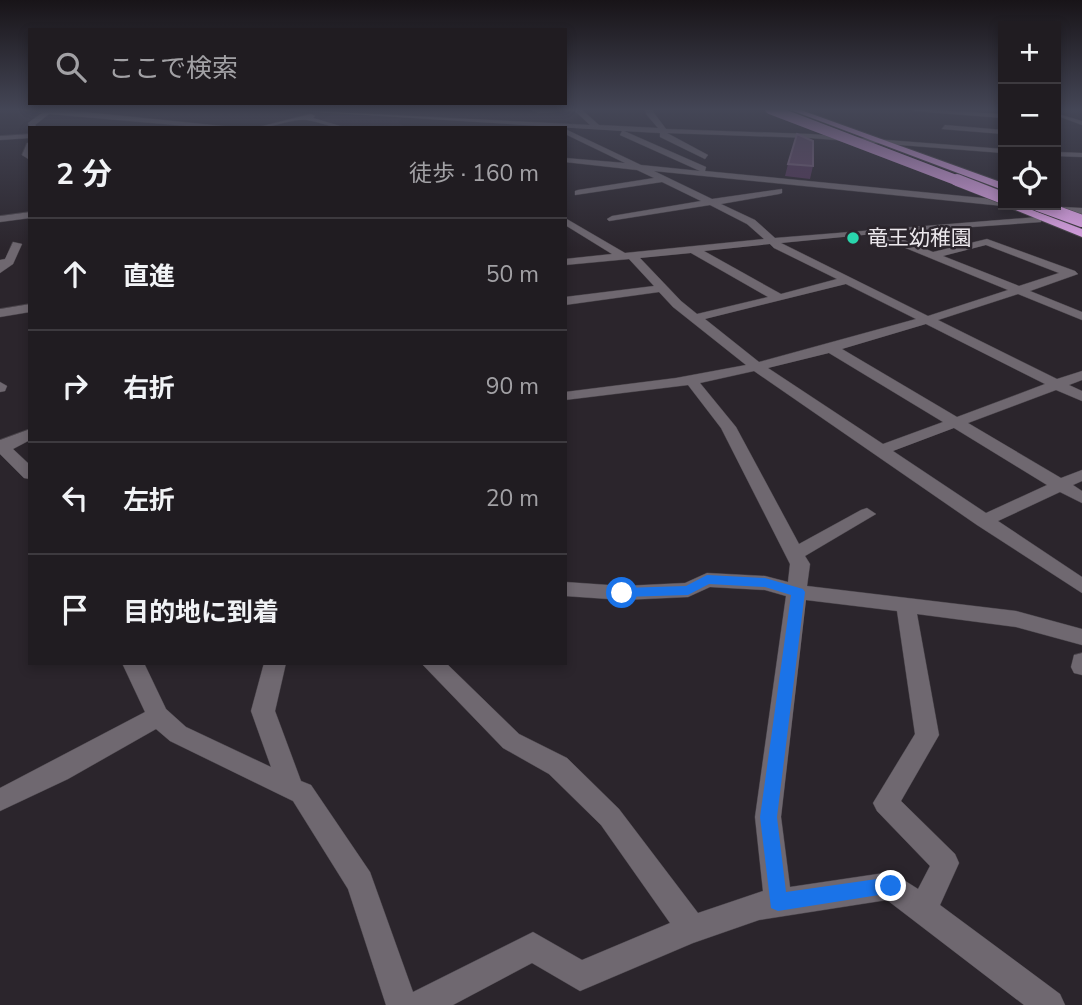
<!DOCTYPE html>
<html lang="ja">
<meta charset="utf-8">
<style>
:root{--surface:#201c21;--page:#2d292e;--text:#f1f3f6;--muted:#a2a1a5;--line:#3d3a3f}
body{margin:0;font-family:"Nunito Sans","Noto Sans JP",sans-serif;background:var(--page);color:var(--text)}
.controls{position:absolute;right:21px;top:21px;display:grid;overflow:hidden;border-radius:0px;box-shadow:0 4px 10px #0003}
.controls button{width:63px;height:63px;display:grid;place-items:center;padding:0;border:0;border-bottom:2px solid var(--line);background:var(--surface);color:var(--text);font:35px sans-serif}
.stop{position:absolute;width:21px;height:21px;margin:-16px;border:5px solid #1a73e8;border-radius:50%;background:#fff}
.stop.end{background:#1a73e8;border-color:#fff;box-shadow:0 2px 7px #0008}
.list{margin:0;padding:0;list-style:none}
h2{display:flex;justify-content:space-between;align-items:center;height:91px;margin:0;padding:0 28px;font-size:30px}
h2 small{font-size:23px;font-weight:400;color:var(--muted)}
.list li{display:grid;grid-template-columns:46px 1fr auto;gap:21px;align-items:center;box-sizing:border-box;height:112px;padding:0 28px;border-top:2px solid var(--line)}
.list b{display:block;font-size:26px;white-space:nowrap}
.list em{font-size:23px;font-style:normal;color:var(--muted)}
.icon{flex:none;width:38px;height:38px;fill:none;stroke:currentColor;stroke-width:2;stroke-linecap:round;stroke-linejoin:round}
.map{position:relative;flex:none;width:1082px;height:1005px;overflow:hidden}
.search{position:absolute;background:var(--surface);box-shadow:0 4px 10px #0003;left:28px;top:28px;width:539px;height:77px;display:flex;align-items:center;gap:18px;box-sizing:border-box;padding:0 24px;border-radius:0px;color:var(--muted);font-size:26px}
.panel{position:absolute;background:var(--surface);box-shadow:0 4px 10px #0003;left:28px;top:126px;width:539px;height:539px;border-radius:0px}
.map>svg:first-child{display:block}
.built{fill:#352b37}
.lines{fill:none;stroke-linecap:round;stroke-linejoin:round}
.minor-casing{stroke:#474248;stroke-width:1}
.highway-casing{stroke:#474248;stroke-width:2}
.minor{fill:#6f6870;fill-rule:evenodd}
.highway{fill:#dda3e6;fill-rule:evenodd}
.highway-bridge-far1-casing{stroke:#474248;stroke-width:10;stroke-linecap:butt}
.highway-bridge-casing{stroke:#474248;stroke-width:13;stroke-linecap:butt}
.highway-bridge-far1{stroke:#dda3e6;stroke-width:10}
.highway-bridge{stroke:#dda3e6;stroke-width:12}
.wall{fill:#56375b}
.building{fill:#664a6b;stroke:#7b637f;stroke-width:2}
.route{fill:#1a73e8}
.poi-dot{fill:#29d5ac;stroke:#2b252c;stroke-width:2.5}
.labels{text-anchor:middle;stroke-width:5;stroke-linejoin:round;paint-order:stroke}
.far-poi-label{font-size:21px;fill:#ebe7ec;stroke:#2b252c;text-anchor:start}
</style>
<div class="map">
<svg width="1082" height="1005" viewBox="0 0 1082 1005">
<rect width="100%" height="100%" fill="#2b252c"/>
<path class="built" d="M333,114L402,118L399,123L408,128H347L321,120Z"/>
<g class="lines">
<g class="minor-casing">
<path id="minor" d="M15,109H54L242,128H210L49,114L35,125L38,128H30L28,123L42,113Z
M268,109L590,125L575,111L539,113L528,109H581L599,125L658,128L646,114L645,109H651L666,129L810,134L1003,149V153L810,138L667,133L708,155L705,159L660,137V133L624,131L706,167L705,171L1003,200V205H1006L1003,206L654,171L712,199L782,189V193L779,194L721,204L755,220L775,238L1038,217L1041,218V222L887,233L933,252L987,239L1075,271L1078,274L1030,291L1082,312V320L1018,294L938,320L1057,379L1082,371V380L1069,385L1082,391V401L1056,390L968,423L1061,478L1082,470V481L1073,485L1082,491V503L1060,492L998,521L1082,577V593L977,525L754,371L700,383L736,427L799,544L861,510L867,508L876,514L805,556L810,564L807,586L1016,611L1082,629V645L1016,627L917,614L939,735L901,801L955,854L959,863L940,905L1060,994L1065,1005H1024L887,900L759,920L693,943L580,991L532,963L453,1005H386L348,889L293,801L170,741L156,729L68,779L0,811V788L145,712L122,663H144L166,709L186,727L271,767L251,711L264,663H286L275,711L301,781L311,785L370,872L413,992L533,932L582,960L670,923L601,825L549,774L503,748L421,663H446L519,734L567,758L619,809L698,913L763,891L755,817L786,596L765,590L710,587L688,597L623,600L565,596V582L623,586L685,583L707,573L765,576L788,582L790,564L721,428L688,385L565,400V392L676,378L746,365L673,307L659,292L565,305V297L654,286L629,259L565,265V259L612,254L565,225V218L625,253L764,239L747,224L710,205L609,221L607,219L612,216L701,201L662,182L575,195V191L578,190L654,178L637,170L565,162V158L625,163L565,134V129L641,165L700,171L620,135L622,131ZM874,234V235L1008,290L928,316L781,243ZM770,244L774,248L837,279L781,294L704,251ZM986,245L1059,273L1019,286L943,256ZM691,253L768,297L697,314L681,301L640,258ZM846,284L916,319L759,362L705,319ZM926,324L1045,384L957,417L842,349ZM829,353L943,422L883,444L768,368ZM954,428L1047,485L986,513L893,451ZM806,600L897,611L915,734L873,803L877,811L930,866L918,889L891,872L790,887L781,817Z
M911,109L1003,114V118L914,111Z
M311,114L315,116L313,118L347,128C332,128 320,122 307,120C294,118 271,128 255,128Z
M1058,114L1082,121V125L1058,116Z
M945,125L1003,130V134L942,129Z
M30,134V138L0,140V136Z
M27,143H30V160L22,155Z
M1056,152L1082,153V157L1056,156Z
M1017,205L1082,208V214L1022,208Z
M30,212V218L0,222V216Z
M13,242L22,244L13,264L0,273V260L5,259Z
M30,304V312L0,317V309Z
M0,382L7,386L5,391L0,392Z
M30,429V440L13,449L30,465V479L24,478L0,454V440Z
M1082,653V675L1074,673L1071,667L1074,655Z"/>
</g>
<g class="highway-casing">
<path id="highway" d="M788,109H798L1003,183V190Z
M1003,205H1019L1082,229V237Z"/>
</g>
<use href="#minor" class="minor"/>
<use href="#highway" class="highway"/>
<g class="highway-bridge-far1-casing">
<path id="highway-bridge-far1" d="M770,109L961,182"/>
</g>
<g class="highway-bridge-casing">
<path id="highway-bridge" d="M957,180L1003,198
M1038,205L1082,221"/>
</g>
<use href="#highway-bridge-far1" class="highway-bridge-far1"/>
<use href="#highway-bridge" class="highway-bridge"/>
</g>
<path class="wall" d="M788,164L813,166L810,179L785,176Z"/>
<path class="building" d="M797,134L813,141V166L788,164Z"/>
<linearGradient id="sky" x2="0" y2="1"><stop stop-color="#181418"/><stop offset="0.44" stop-color="#444656"/><stop offset="1" stop-color="#444656" stop-opacity="0"/></linearGradient>
<rect width="1082" height="249" fill="url(#sky)"/>
<path class="route" d="M707,575L765,578L803,589L805,592L777,817L786,892L891,877L898,879L901,886L898,892L778,911L771,908L760,817L791,595L765,587L709,584L688,595L622,597L616,593L622,588L686,586Z"/>
<circle class="poi-dot" cx="853" cy="238" r="7"/>
<g class="labels">
<g class="far-poi-label">
<text x="867" y="245">竜王幼稚園</text>
</g>
</g>
</svg>
<div class="controls">
<button>+</button>
<button>−</button>
<button><svg class="icon" aria-label="locate" viewBox="0 0 24 24"><circle cx="12" cy="12" r="6"/><path d="M12 2v4M12 18v4M2 12h4M18 12h4"/></svg></button>
</div>
<div class="stop" style="left:622px;top:593px"></div>
<div class="stop end" style="left:891px;top:886px"></div>
<div class="search"><svg class="icon" aria-label="search" viewBox="0 0 24 24"><circle cx="10" cy="10" r="6"/><path d="M15 15l6 6"/></svg>ここで検索</div>
<section class="panel">
<h2>2 分<small>徒歩 · 160 m</small></h2>
<ul class="list">
<li><svg class="icon" aria-label="ahead" viewBox="0 0 24 24"><path d="M12 20V5M6 11l6-6 6 6"/></svg><div><b>直進</b></div><em>50 m</em></li>
<li><svg class="icon" aria-label="right" viewBox="0 0 24 24"><path d="M7 20v-9h11M14 6l5 5-5 5"/></svg><div><b>右折</b></div><em>90 m</em></li>
<li><svg class="icon" aria-label="left" viewBox="0 0 24 24"><path d="M17 20v-9H6M10 6l-5 5 5 5"/></svg><div><b>左折</b></div><em>20 m</em></li>
<li><svg class="icon" aria-label="arrive" viewBox="0 0 24 24"><path d="M6 21V4h12l-3 4 3 4H6"/></svg><div><b>目的地に到着</b></div></li>
</ul>
</section>
</div>
